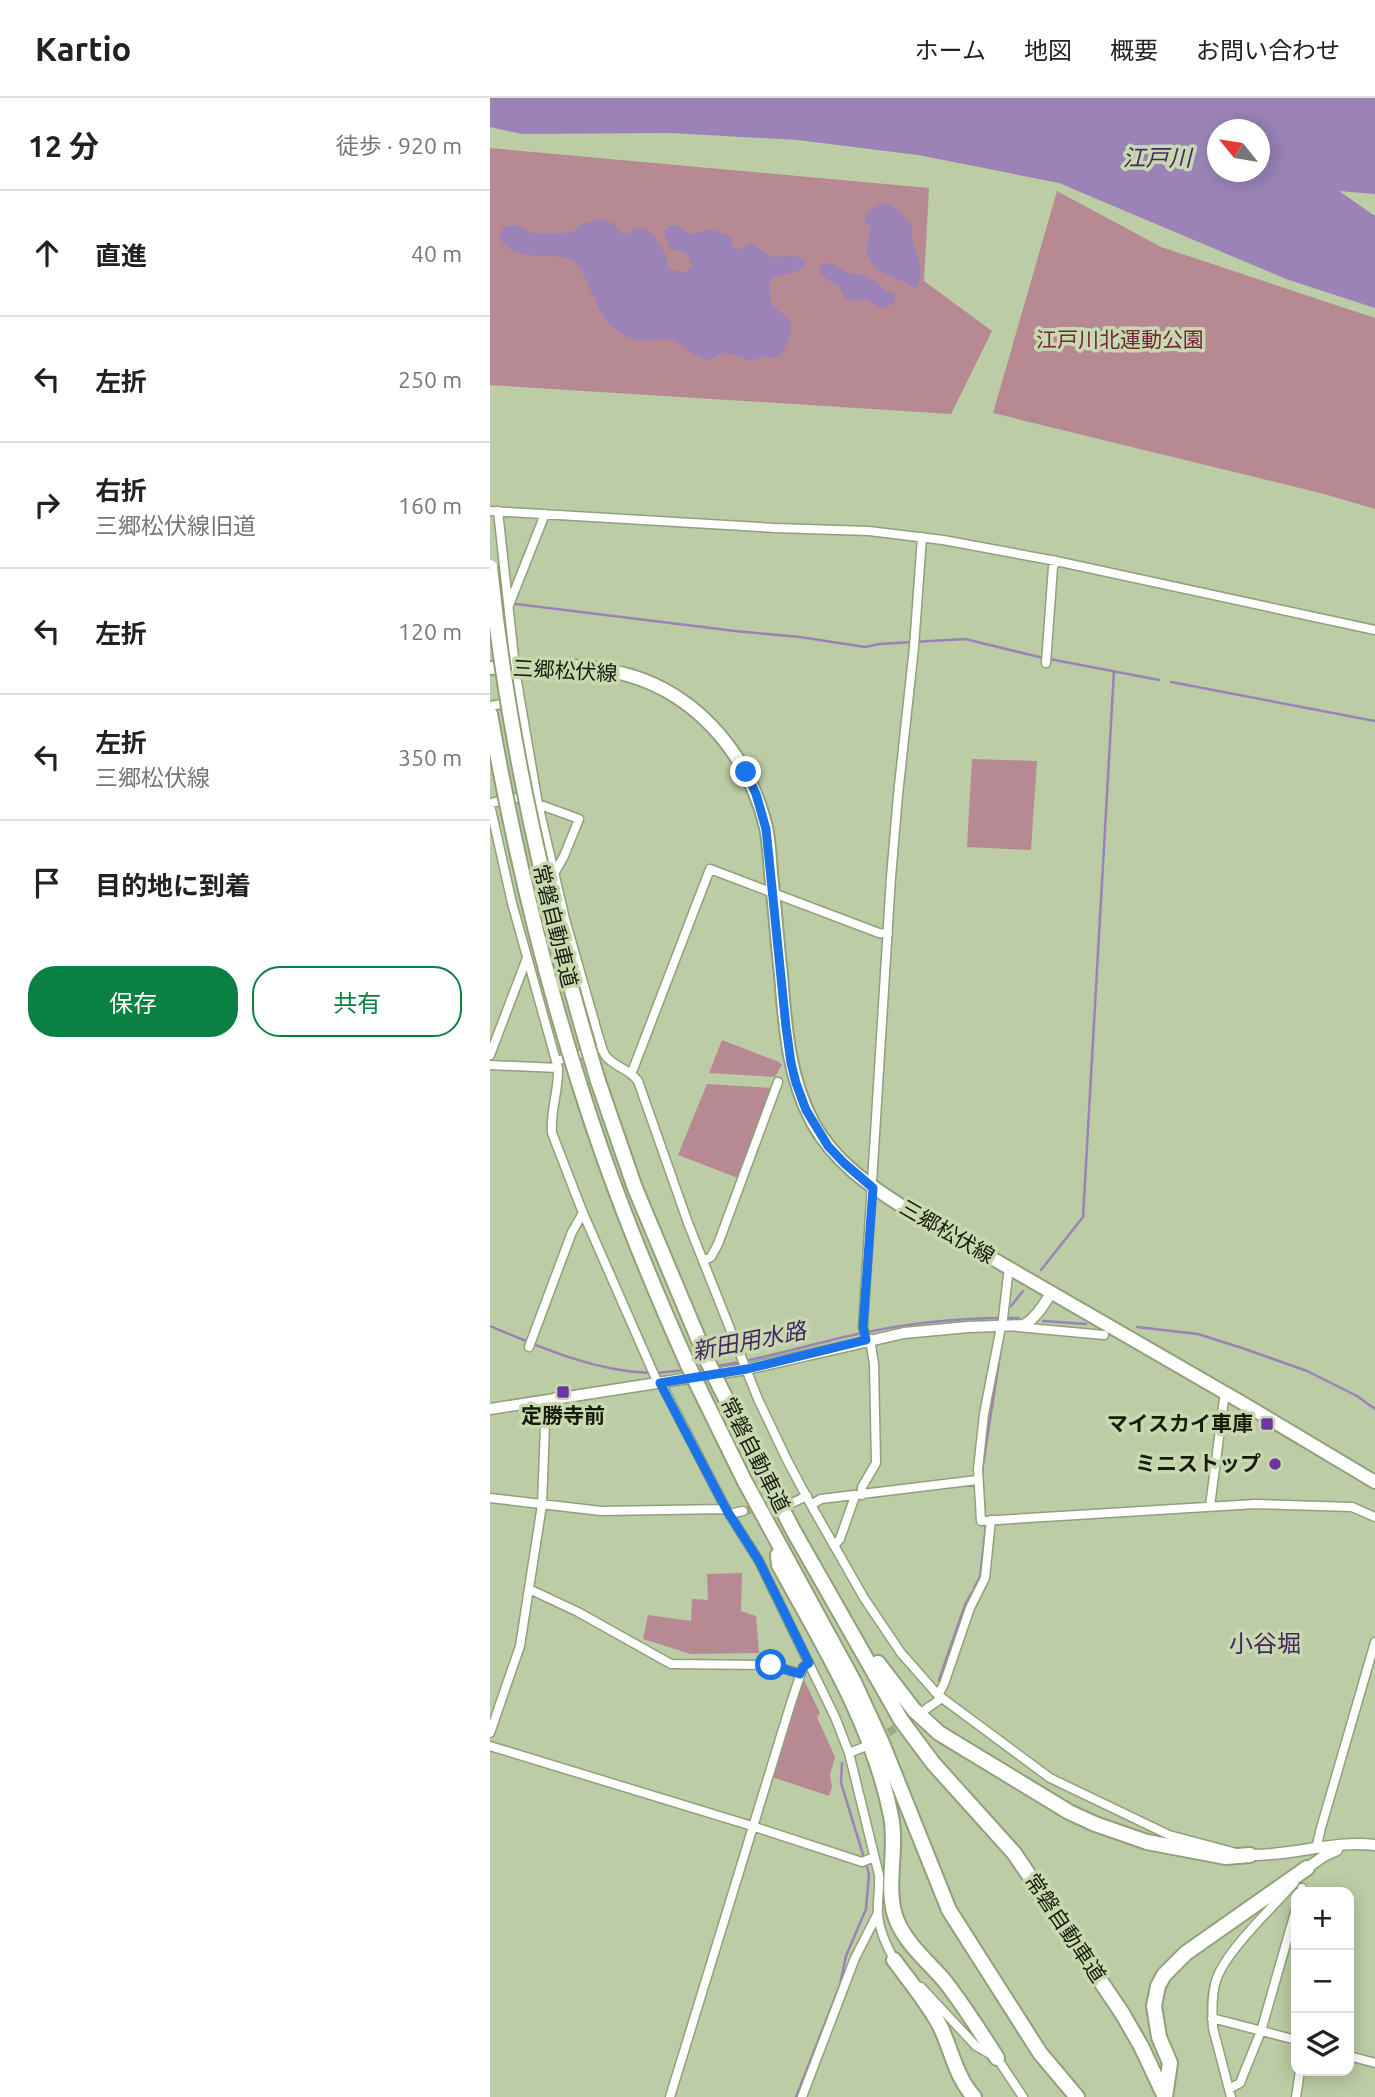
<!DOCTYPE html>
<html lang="ja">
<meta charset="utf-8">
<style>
:root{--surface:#fff;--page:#f2f2f2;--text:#222;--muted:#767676;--line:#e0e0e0;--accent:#0b8043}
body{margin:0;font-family:Ubuntu,"Noto Sans JP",sans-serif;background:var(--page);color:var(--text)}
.controls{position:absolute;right:21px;bottom:21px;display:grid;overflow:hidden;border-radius:14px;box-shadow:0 4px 18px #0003}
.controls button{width:63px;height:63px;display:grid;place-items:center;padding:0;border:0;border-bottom:2px solid var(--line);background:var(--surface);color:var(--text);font:35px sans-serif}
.compass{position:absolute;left:717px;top:21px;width:63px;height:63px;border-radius:50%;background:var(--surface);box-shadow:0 4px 18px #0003;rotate:300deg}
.stop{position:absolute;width:21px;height:21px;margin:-16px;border:5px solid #1a73e8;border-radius:50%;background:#fff}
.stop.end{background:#1a73e8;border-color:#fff;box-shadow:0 2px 7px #0008}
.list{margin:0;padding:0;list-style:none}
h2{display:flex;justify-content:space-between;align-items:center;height:91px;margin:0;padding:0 28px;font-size:30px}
h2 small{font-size:23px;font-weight:400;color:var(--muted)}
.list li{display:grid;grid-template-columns:46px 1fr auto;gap:21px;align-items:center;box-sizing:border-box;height:126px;padding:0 28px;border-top:2px solid var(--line)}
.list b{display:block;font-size:26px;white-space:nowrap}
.list p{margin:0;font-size:23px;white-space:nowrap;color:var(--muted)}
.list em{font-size:23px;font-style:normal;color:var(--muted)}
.actions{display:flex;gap:14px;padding:21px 28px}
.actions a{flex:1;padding:16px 0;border:2px solid var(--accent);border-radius:28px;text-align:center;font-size:24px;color:var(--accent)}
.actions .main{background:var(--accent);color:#fff}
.icon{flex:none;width:38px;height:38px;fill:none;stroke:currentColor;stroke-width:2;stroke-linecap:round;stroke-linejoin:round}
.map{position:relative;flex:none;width:885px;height:1999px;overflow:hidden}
header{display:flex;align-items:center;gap:42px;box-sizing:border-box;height:98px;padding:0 35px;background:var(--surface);border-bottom:2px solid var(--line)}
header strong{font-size:33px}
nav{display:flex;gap:38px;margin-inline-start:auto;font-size:24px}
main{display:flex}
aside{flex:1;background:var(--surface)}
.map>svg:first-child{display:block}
.green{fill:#b78a93}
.water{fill:#9b83b7;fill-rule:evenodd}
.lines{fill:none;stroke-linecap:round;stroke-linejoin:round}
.stream{stroke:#9b83b7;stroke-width:2.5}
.minor-tunnel{stroke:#9ba986;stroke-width:8;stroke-dasharray:8 4;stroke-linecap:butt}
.minor-casing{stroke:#91a07a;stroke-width:11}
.tertiary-casing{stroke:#91a07a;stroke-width:13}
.primary-casing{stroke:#91a07a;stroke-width:16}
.motorway-casing{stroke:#91a07a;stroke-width:18}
.minor{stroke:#fff;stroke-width:8}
.tertiary{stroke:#fff;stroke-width:10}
.primary{stroke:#fff;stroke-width:12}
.motorway{stroke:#fff;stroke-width:14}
.motorway-bridge-casing{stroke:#91a07a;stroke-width:18;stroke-linecap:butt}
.motorway-bridge{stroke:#fff;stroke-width:14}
.route{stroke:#1a73e8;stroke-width:9}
.poi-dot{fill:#7232a7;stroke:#c8d9b0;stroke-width:2.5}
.labels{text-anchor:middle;stroke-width:7;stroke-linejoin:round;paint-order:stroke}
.park-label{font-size:21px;fill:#74263d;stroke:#c8d9b0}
.street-label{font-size:21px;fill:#171c0d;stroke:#c8d9b0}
.poi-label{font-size:21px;font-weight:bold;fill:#171c0d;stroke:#c8d9b0;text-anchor:end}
.water-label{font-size:23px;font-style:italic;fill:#472666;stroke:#c8d9b0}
.quarter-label{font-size:24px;fill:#442760;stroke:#c8d9b0}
</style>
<header>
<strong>Kartio</strong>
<nav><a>ホーム</a><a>地図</a><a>概要</a><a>お問い合わせ</a></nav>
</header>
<main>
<aside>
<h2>12 分<small>徒歩 · 920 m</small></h2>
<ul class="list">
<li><svg class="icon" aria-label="ahead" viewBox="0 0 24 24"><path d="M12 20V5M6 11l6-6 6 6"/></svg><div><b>直進</b></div><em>40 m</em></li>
<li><svg class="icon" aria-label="left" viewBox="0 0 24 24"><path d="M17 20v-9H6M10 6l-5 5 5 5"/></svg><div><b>左折</b></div><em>250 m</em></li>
<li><svg class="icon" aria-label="right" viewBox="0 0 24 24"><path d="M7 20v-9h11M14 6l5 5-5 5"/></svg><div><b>右折</b><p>三郷松伏線旧道</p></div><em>160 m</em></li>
<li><svg class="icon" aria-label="left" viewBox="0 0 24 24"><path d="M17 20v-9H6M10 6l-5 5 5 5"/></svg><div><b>左折</b></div><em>120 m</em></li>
<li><svg class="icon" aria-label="left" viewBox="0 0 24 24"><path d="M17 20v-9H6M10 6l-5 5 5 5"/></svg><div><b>左折</b><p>三郷松伏線</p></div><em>350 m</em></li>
<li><svg class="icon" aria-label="arrive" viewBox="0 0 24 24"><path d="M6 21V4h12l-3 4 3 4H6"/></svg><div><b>目的地に到着</b></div></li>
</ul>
<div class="actions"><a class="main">保存</a><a>共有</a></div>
</aside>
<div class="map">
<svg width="885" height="1999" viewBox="0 0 885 1999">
<rect width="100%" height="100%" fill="#bccca4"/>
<path class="green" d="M0,50L439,90L434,183L502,233L461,316L0,287Z
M567,93L671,149L885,220V411L834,396L503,315Z
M482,661L547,663L541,752L477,749Z
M232,942L289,964L292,967L285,979L219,975Z
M217,986L282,990L248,1080L188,1057Z
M252,1475L251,1513L266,1518L269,1555L201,1556L153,1541L158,1517L201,1523L202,1501L218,1502L217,1476Z
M314,1582L330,1615L327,1619L345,1659L340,1677L342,1689L339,1698L282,1679Z"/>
<path class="water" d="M0,0H885V96L849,93L885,118V210L796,181L569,85L428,57L308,42L181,35L32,36L0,29ZM727,32H769V74H727Z
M398,105C407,110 414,120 422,127C422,135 422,143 425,151C429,165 435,176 426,190L388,172L380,163L376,152L381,130L375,124V118L385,108Z
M109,121C120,123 126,126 132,136L139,135L144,130C158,131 162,131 168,145C169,148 173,151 175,155C177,160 177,167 180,172L197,174L202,167C200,153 191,155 180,150L174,134L178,128L186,127L201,137L220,131L240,138L243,147L247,152L261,145L282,159L303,158L311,160L316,166C301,186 271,162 282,208L300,221C302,234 297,248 289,259L281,260L273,258L262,263L234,254L218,262C202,259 196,246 181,242C171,239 164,242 155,243C143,244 124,232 117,224C105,209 94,165 79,161C57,154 23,165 10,140L12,132L17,128L25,127L42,135H77L84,133L91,126Z
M333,165L343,166L358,175L372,177L385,183L395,193L403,195L405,198L404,205C389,215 388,206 374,201L366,203L356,202L349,189L331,177L330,170Z"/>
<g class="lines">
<path class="stream" d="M10,504L245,533L310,539L375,549L389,546L475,541L549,559L669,582
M681,584L885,623
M551,1172L593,1119L624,573
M521,1208L533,1193
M553,1223L596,1226
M0,1228C52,1250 104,1273 160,1275
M647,1229L708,1236L755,1251L817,1273L867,1298L885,1311
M226,1268C272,1262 318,1247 363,1237C420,1224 471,1219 529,1220
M167,1275L195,1272
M495,1418L492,1373L512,1244
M484,1490L490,1479L496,1428
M449,1582L475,1507L482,1494
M352,1665L351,1685L374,1760
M306,1999L350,1887L356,1858L376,1811L379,1776L376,1766"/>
<path class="minor-tunnel" d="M253,1413L292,1407
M388,1641L431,1615"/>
<g class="minor-casing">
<path id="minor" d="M0,413L285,430L379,433L453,442L566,463L885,532
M8,413L26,578L48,706L75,821L109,940C111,946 112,952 115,957C123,969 139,970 148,983L198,1125L268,1301L297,1362L321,1407L374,1500L411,1555L448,1597L560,1680L679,1737L743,1754
M19,507L55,416
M556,565L563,469L566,463
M0,608L21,604
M0,705L38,698
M48,706L89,721L74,758L65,774
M0,707L22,805L68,970C69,992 60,1013 62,1035L93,1115L166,1281L171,1285L236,1411L269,1463L345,1619L359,1655L389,1777C390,1790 387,1803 388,1816C389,1832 397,1849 405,1863
M0,957L37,860
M66,963L112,950
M0,967L68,970
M142,974L220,771L389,835L398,836
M213,1163L221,1159L228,1146L288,984
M511,1229L494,1316L488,1371L491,1423L765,1406L862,1409L885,1419
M512,1229L519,1169
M528,1229L614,1237
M376,1242L373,1229L401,779L408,697L424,549L432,439
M39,1249L82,1134L93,1115
M372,1397V1389L386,1365L384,1266L380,1241
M0,1400L111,1413L236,1411
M302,1405L317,1398
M321,1407L331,1401L487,1382
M720,1408L735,1294
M244,1415L253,1413
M344,1448L350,1441L365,1398
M39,1491L88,1514L181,1566L281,1567L311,1576
M448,1597L454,1586L480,1510L495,1480L501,1422
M436,1611L452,1600
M0,1635L30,1548L52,1407L55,1328L63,1314L66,1299
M0,1648L262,1728L372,1764L384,1759
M359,1655L374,1649
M826,1751L831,1730L885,1544
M811,1794L812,1790
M431,1889L486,1948L507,1960L533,1999
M722,1920L806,1942
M859,1958L885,1965
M739,1991L750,1985L771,1933L806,1811
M180,1999L301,1605L313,1569L319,1565
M312,1999L365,1860L388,1815
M741,1999L723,1930C722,1915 721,1895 727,1880C737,1852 783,1809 804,1785
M806,1999L810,1973"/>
</g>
<g class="tertiary-casing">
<path id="tertiary" d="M0,1311L257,1271L414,1235L478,1229L534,1227C547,1219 554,1206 562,1194
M760,1757C802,1758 844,1742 885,1747
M817,1770L834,1758L847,1752"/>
</g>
<g class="primary-casing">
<path id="primary" d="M0,570C39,568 82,565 121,573C201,588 257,652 276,729C279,744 280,761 281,776C285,809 287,843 291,876C295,927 298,979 323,1025C344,1063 378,1087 415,1110L756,1307L885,1384"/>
</g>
<g class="motorway-casing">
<path id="motorway" d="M0,616L2,627
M108,983L145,1090L218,1264
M90,988C120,1084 157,1176 198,1267
M229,1287L303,1432L411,1622L443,1665L524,1755L632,1915L651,1948L675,1999
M209,1290L254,1382L363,1582L392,1645L459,1812L550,1955L587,1999
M288,1457L289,1467C333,1547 383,1627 401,1718C408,1752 394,1792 407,1823C416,1845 437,1863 453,1881C473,1906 490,1933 507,1960
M388,1565L424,1612L449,1635L579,1714L605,1726L657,1744L736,1759L760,1757
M404,1862C420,1884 439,1906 451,1930C462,1954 466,1979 484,1999
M675,1999L680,1965L669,1939L664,1908L668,1888L674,1877L696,1855L817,1770"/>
</g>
<use href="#minor" class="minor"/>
<use href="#tertiary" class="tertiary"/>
<use href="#primary" class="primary"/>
<use href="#motorway" class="motorway"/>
<g class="motorway-bridge-casing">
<path id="motorway-bridge" d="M0,469C18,644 57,814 108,983
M2,627C24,750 52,869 90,988
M218,1264L229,1287
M198,1267L209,1290"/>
</g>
<use href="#motorway-bridge" class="motorway-bridge"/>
</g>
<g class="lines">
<path class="route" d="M256,674L266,696L276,731L296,929L301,965L306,985L316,1012L338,1048L354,1065L383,1090L373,1229L376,1242L257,1271L170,1285L236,1411L269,1463L319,1565L313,1569L310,1576L281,1567"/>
</g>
<g class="poi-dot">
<rect x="66" y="1287" width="14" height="14" rx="3.5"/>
<rect x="770" y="1319" width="14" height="14" rx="3.5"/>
<circle cx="785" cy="1366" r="7"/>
</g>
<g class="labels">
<g class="park-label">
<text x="630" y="249">江戸川北運動公園</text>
</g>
<g class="street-label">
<text transform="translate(75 573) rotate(3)" y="7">三郷松伏線</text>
<text transform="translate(65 828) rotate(76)" y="7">常磐自動車道</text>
<text transform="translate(457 1134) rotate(30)" y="7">三郷松伏線</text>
<text transform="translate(265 1357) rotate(63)" y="7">常磐自動車道</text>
<text transform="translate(575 1830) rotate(56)" y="7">常磐自動車道</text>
</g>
<g class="poi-label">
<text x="73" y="1325" text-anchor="middle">定勝寺前</text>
<text x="763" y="1333">マイスカイ車庫</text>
<text x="771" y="1373">ミニストップ</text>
</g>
<g class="water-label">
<text x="667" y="68">江戸川</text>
<text transform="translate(259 1243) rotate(-11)" y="8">新田用水路</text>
</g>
<g class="quarter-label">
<text x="775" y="1554">小谷堀</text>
</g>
</g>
</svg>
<div class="controls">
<button>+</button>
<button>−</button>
<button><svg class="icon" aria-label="layers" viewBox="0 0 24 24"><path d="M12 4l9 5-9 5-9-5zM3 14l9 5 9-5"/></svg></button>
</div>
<svg class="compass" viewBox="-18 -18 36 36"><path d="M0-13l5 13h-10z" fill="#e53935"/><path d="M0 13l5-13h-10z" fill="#767676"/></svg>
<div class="stop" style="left:281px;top:1567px"></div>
<div class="stop end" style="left:256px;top:674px"></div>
</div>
</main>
